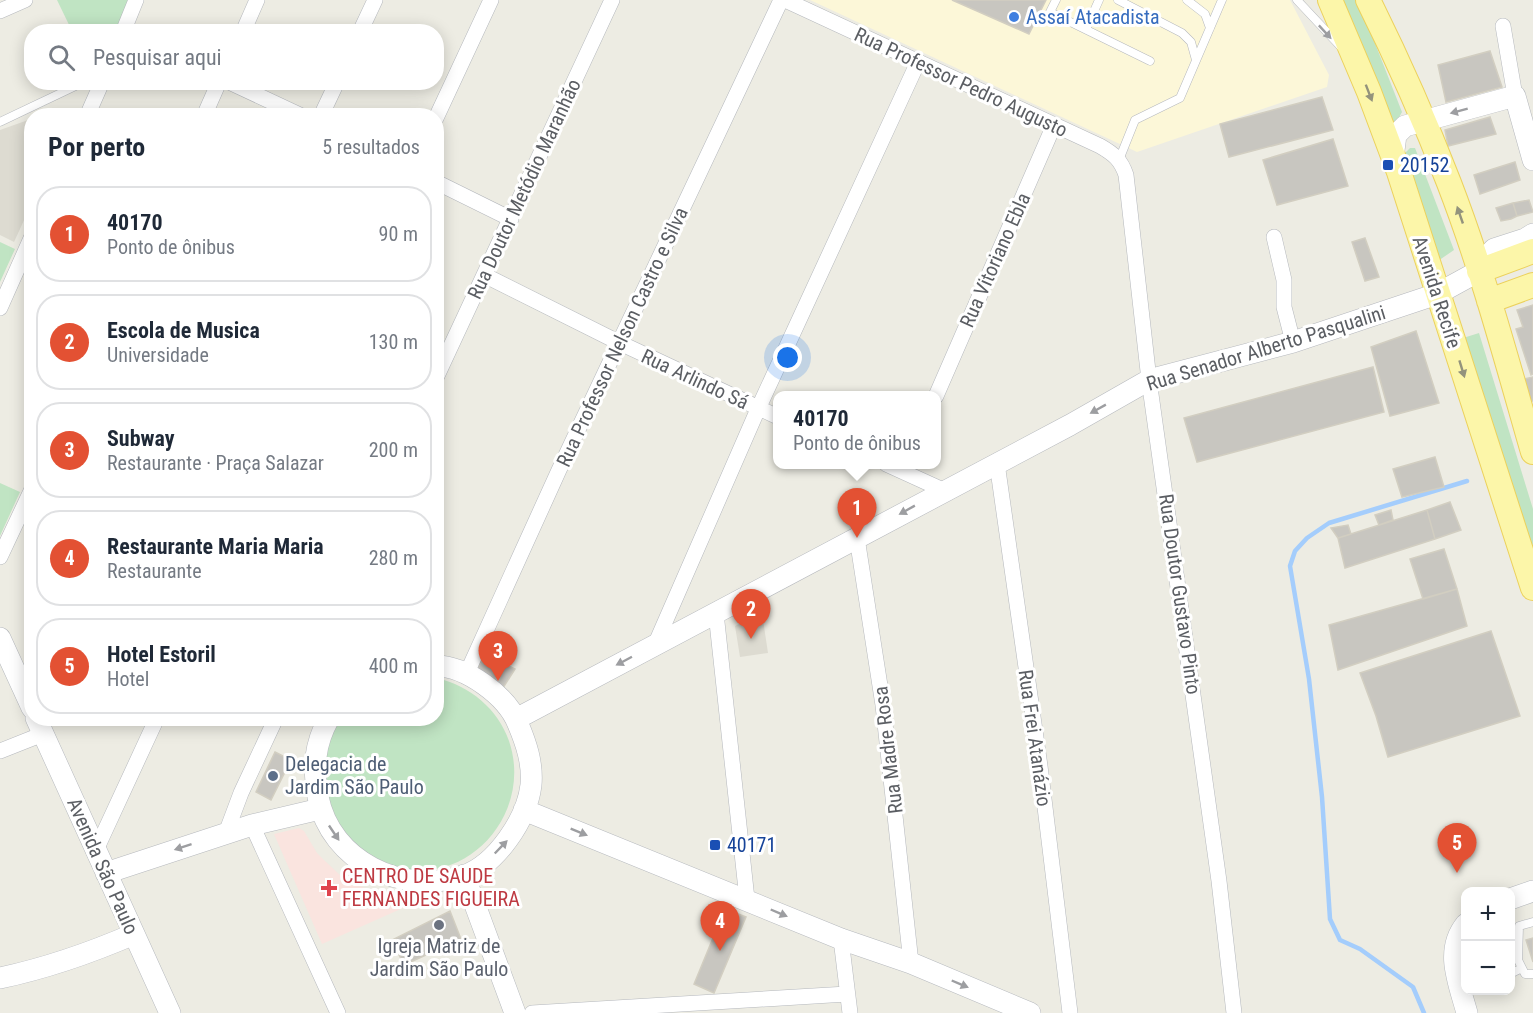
<!DOCTYPE html>
<html lang="pt">
<meta charset="utf-8">
<style>
:root{--surface:#fff;--page:#f6f6f7;--text:#1f2937;--muted:#747a83;--line:#e0e1e3;--accent:#e35133}
body{margin:0;font-family:"Roboto Condensed",sans-serif;background:var(--page);color:var(--text)}
.controls{position:absolute;right:18px;bottom:18px;display:grid;overflow:hidden;border-radius:12px;box-shadow:0 3px 15px #0003}
.controls button{width:54px;height:54px;display:grid;place-items:center;padding:0;border:0;border-bottom:2px solid var(--line);background:var(--surface);color:var(--text);font:30px sans-serif}
.you{position:absolute;left:788px;top:358px;width:21px;height:21px;margin:-15px;border:4px solid #fff;border-radius:50%;background:#1a73e8;box-shadow:0 0 0 9px #1a73e833}
.badge{display:grid;place-items:center;width:39px;height:39px;border-radius:50%;background:var(--accent);color:#fff;font-size:20px;font-weight:700}
.pin{position:absolute;translate:-50% -50px;filter:drop-shadow(0 2px 3px #0008)}
.pin::after{content:'';position:absolute;top:32px;width:21px;height:18px;background:inherit;clip-path:polygon(0 0,100% 0,50% 100%)}
.popup{position:absolute;left:773px;top:391px;width:168px;height:78px;box-sizing:border-box;display:grid;place-content:center;border-radius:12px;background:var(--surface);filter:drop-shadow(0 2px 4px #0005);font-size:20px;white-space:nowrap;color:var(--muted)}
.popup b{font-size:22px;color:var(--text)}
.popup::after{content:'';position:absolute;left:50%;top:100%;margin-left:-12px;border:12px solid transparent;border-top-color:var(--surface)}
.list{margin:0;padding:0;list-style:none}
h2{display:flex;justify-content:space-between;align-items:center;height:78px;margin:0;padding:0 24px;font-size:26px}
h2 small{font-size:20px;font-weight:400;color:var(--muted)}
.list li{display:grid;grid-template-columns:39px 1fr auto;gap:18px;align-items:center;box-sizing:border-box;height:96px;margin:0 12px 12px;padding:0 12px;border:2px solid var(--line);border-radius:24px}
.list b{display:block;font-size:22px;white-space:nowrap}
.list p{margin:0;font-size:20px;white-space:nowrap;color:var(--muted)}
.list em{font-size:20px;font-style:normal;color:var(--muted)}
.icon{flex:none;width:33px;height:33px;fill:none;stroke:currentColor;stroke-width:2;stroke-linecap:round;stroke-linejoin:round}
.map{position:relative;flex:none;width:1533px;height:1013px;overflow:hidden}
.search{position:absolute;background:var(--surface);box-shadow:0 3px 15px #0003;left:24px;top:24px;width:420px;height:66px;display:flex;align-items:center;gap:15px;box-sizing:border-box;padding:0 21px;border-radius:24px;color:var(--muted);font-size:22px}
.panel{position:absolute;background:var(--surface);box-shadow:0 3px 15px #0003;left:24px;top:108px;width:420px;height:618px;border-radius:24px}
.map>svg:first-child{display:block}
.commercial{fill:#fcf7d8}
.education{fill:#dddbd1}
.medical{fill:#fae4df}
.green{fill:#c0e4c3}
.lines{fill:none;stroke-linecap:round;stroke-linejoin:round}
.stream{stroke:#a4cdfc;stroke-width:4.5}
.building{fill:#c8c6c0;stroke:#d2cec1;stroke-width:1.5}
.lane-casing{stroke:#b5b8bd;stroke-width:9}
.street-casing{stroke:#b5b8bd;stroke-width:16}
.secondary-casing{stroke:#b6b9be;stroke-width:22}
.primary-casing{stroke:#ecd15c;stroke-width:26}
.lane{stroke:#fff;stroke-width:8}
.street{stroke:#fff;stroke-width:15}
.secondary{stroke:#fff;stroke-width:21}
.primary{stroke:#fcf6a9;stroke-width:24}
.oneway{fill:#9d9ea1}
.oneway2{fill:#93937c}
.shop-dot{fill:#3f7fe0;stroke:#fff;stroke-width:2}
.transit-dot{fill:#1a4fb4;stroke:#fff;stroke-width:2}
.service-dot{fill:#5c6f8a;stroke:#fff;stroke-width:2}
.health-dot{fill:#e0444e;stroke:#fff;stroke-width:2}
.worship-dot{fill:#6b7280;stroke:#fff;stroke-width:2}
.labels{text-anchor:middle;stroke-width:6;stroke-linejoin:round;paint-order:stroke}
.shop-label{font-size:20px;fill:#366cbe;stroke:#fff;text-anchor:start}
.street-label{font-size:20px;fill:#5b5e63;stroke:#fff}
.transit-label{font-size:20px;fill:#164399;stroke:#fff;text-anchor:start}
.service-label{font-size:20px;fill:#4e5e75;stroke:#fff;text-anchor:start}
.health-label{font-size:20px;fill:#be3a42;stroke:#fff;text-anchor:start}
.worship-label{font-size:20px;fill:#5b616d;stroke:#fff}
</style>
<div class="map">
<svg width="1533" height="1013" viewBox="0 0 1533 1013">
<rect width="100%" height="100%" fill="#edece3"/>
<path class="commercial" d="M810,0H1290L1329,75L1327,87L1137,152Z"/>
<path class="education" d="M31,119V205L14,242L0,235V130Z
M762,613L768,653L740,657L735,626Z"/>
<path class="medical" d="M299,828L304,831L317,853L325,861L340,875L357,885L388,897L421,900L322,944L274,834Z"/>
<path class="green" d="M57,0H129L115,32L72,31Z
M1341,0H1358L1402,112L1397,121L1391,122Z
M1410,148H1415L1454,250L1435,263L1403,155Z
M0,242L15,249L0,282Z
M1479,333L1533,509V560L1463,338Z
M0,483L20,492L0,536Z
M437,678C470,686 498,709 509,741C535,817 460,896 385,862C377,859 366,856 360,851C353,845 348,836 342,829C339,825 334,820 331,815C327,809 321,769 322,761C325,747 333,732 338,719L436,718Z"/>
<g class="lines">
<path class="stream" d="M1424,1013L1413,987L1360,949L1340,940L1330,919L1322,797L1309,679L1290,566L1295,551L1307,538L1329,523L1467,481"/>
</g>
<path class="building" d="M952,0H1046L1029,34Z
M1490,51L1502,87L1446,102L1438,65Z
M1322,97L1333,130L1229,157L1220,124Z
M1490,117L1496,134L1448,146L1445,130Z
M1333,139L1348,186L1277,205L1263,160Z
M1515,162L1520,180L1480,194L1474,175Z
M1529,200L1533,212L1517,216L1513,203Z
M1513,203L1517,216L1511,219L1501,221L1496,208Z
M1365,238L1379,277L1365,281L1352,242Z
M1533,305V374L1531,375L1516,329L1523,327L1517,310Z
M1416,331L1439,403L1390,416L1371,347Z
M1373,367L1384,412L1197,462L1184,418Z
M1533,377V401H1531L1524,379Z
M1435,457L1444,487L1402,497L1393,469Z
M1450,502L1461,530L1435,539L1427,510Z
M1391,510L1393,520L1379,525L1375,515Z
M1427,510L1435,539L1345,568L1338,538Z
M1348,525L1351,534L1338,538L1331,528Z
M1444,549L1457,589L1423,599L1410,559Z
M1457,589L1467,626L1338,670L1329,625Z
M1491,631L1520,716L1388,757L1376,716L1360,673Z
M485,654L515,669L501,691L476,671Z
M275,752L291,760L271,800L256,792Z
M725,909L746,917L714,993L694,984Z
M450,911L461,939L404,965L392,940Z
M1533,938V962L1526,940Z"/>
<g class="lines">
<g class="lane-casing">
<path id="lane" d="M1056,0L1050,12L1150,61
M1118,0L1182,33L1191,42L1196,60
M1187,0L1205,14L1210,28
M1297,0L1341,47
M1086,29L1099,0
M0,122L84,82
M1119,160L1135,120L1180,98L1222,0
M1533,922L1519,926L1518,960L1525,974H1533
M1510,974L1522,968"/>
</g>
<g class="street-casing">
<path id="street" d="M785,0L1100,146C1114,154 1121,160 1126,175L1149,380L1219,881L1234,1013
M0,11L25,0
M1503,26L1515,96
M123,32L136,0
M243,32L257,0
M360,32L375,0
M229,82L302,116
M87,116L102,82
M204,116L219,82
M321,116L337,82
M436,118L491,0
M436,182L511,219
M1274,237L1284,280V307L1293,342
M484,275L620,343L778,417
M0,308L32,236
M436,378L612,0
M936,396L1054,125
M997,463L1040,766L1070,1013
M886,464L943,490
M857,538L883,705L911,963
M0,557L32,489
M716,613L747,899
M655,645L758,409L918,62
M466,675L559,470L781,0
M0,751L43,734
M252,825L338,1013
M226,833L241,793L276,718
M96,850L157,718
M841,939L850,1013
M532,1013L847,994"/>
</g>
<g class="secondary-casing">
<path id="secondary" d="M1393,158L1396,135L1405,126L1515,96L1533,160
M0,638L32,708
M36,718L170,1013
M329,718C314,745 313,768 318,797C331,862 402,895 463,876C496,865 527,819 531,785C533,763 526,743 518,724C507,696 466,666 436,666
M516,719L1070,425L1149,380L1293,342L1437,294L1479,271L1484,260L1494,249L1525,239L1533,234
M524,810L841,939L911,963L1030,1013
M106,873L252,825L320,809
M464,875L515,1013
M1510,899L1533,891
M1466,924C1444,951 1459,983 1467,1013
M0,978C47,968 90,953 134,934"/>
</g>
<g class="primary-casing">
<path id="primary" d="M1330,0L1369,92L1399,172L1533,588
M1368,0C1398,60 1425,121 1449,183C1483,271 1507,362 1533,452
M1479,271L1533,251
M1489,301L1533,285"/>
</g>
<use href="#lane" class="lane"/>
<use href="#street" class="street"/>
<use href="#secondary" class="secondary"/>
<use href="#primary" class="primary"/>
</g>
<defs><path id="oneway-solid" d="M-6-.8H1V-3.2L6.5 0L1 3.2V.8H-6Z" transform="scale(1.5)"/></defs>
<g class="oneway">
<use href="#oneway-solid" transform="translate(1325 32) rotate(47)"/>
<use href="#oneway-solid" transform="translate(1459 111) rotate(165)"/>
<use href="#oneway-solid" transform="translate(1098 409) rotate(151)"/>
<use href="#oneway-solid" transform="translate(907 510) rotate(151)"/>
<use href="#oneway-solid" transform="translate(624 661) rotate(152)"/>
<use href="#oneway-solid" transform="translate(579 832) rotate(22)"/>
<use href="#oneway-solid" transform="translate(334 833) rotate(56)"/>
<use href="#oneway-solid" transform="translate(183 847) rotate(162)"/>
<use href="#oneway-solid" transform="translate(501 847) rotate(-46)"/>
<use href="#oneway-solid" transform="translate(779 913) rotate(23)"/>
<use href="#oneway-solid" transform="translate(960 984) rotate(23)"/>
</g>
<g class="oneway2">
<use href="#oneway-solid" transform="translate(1369 93) rotate(69)"/>
<use href="#oneway-solid" transform="translate(1460 215) rotate(-109)"/>
<use href="#oneway-solid" transform="translate(1462 369) rotate(73)"/>
</g>
<circle class="shop-dot" cx="1014" cy="17" r="6"/>
<g class="transit-dot">
<rect x="1382" y="159" width="12" height="12" rx="3"/>
<rect x="709" y="839" width="12" height="12" rx="3"/>
</g>
<circle class="service-dot" cx="273" cy="776" r="6"/>
<path class="health-dot" d="M326 879h6v6h6v6h-6v6h-6v-6h-6v-6h6z"/>
<circle class="worship-dot" cx="439" cy="925" r="6"/>
<g class="labels">
<g class="shop-label">
<text x="1026" y="24">Assaí Atacadista</text>
</g>
<g class="street-label">
<text transform="translate(961 82) rotate(25)" y="7">Rua Professor Pedro Augusto</text>
<text transform="translate(524 189) rotate(-65)" y="7">Rua Doutor Metódio Maranhão</text>
<text transform="translate(995 260) rotate(-66)" y="7">Rua Vitoriano Ebla</text>
<text transform="translate(1437 292) rotate(72)" y="7">Avenida Recife</text>
<text transform="translate(622 337) rotate(-65)" y="7">Rua Professor Nelson Castro e Silva</text>
<text transform="translate(1266 348) rotate(-17)" y="7">Rua Senador Alberto Pasqualini</text>
<text transform="translate(695 379) rotate(25)" y="7">Rua Arlindo Sá</text>
<text transform="translate(1180 594) rotate(82)" y="7">Rua Doutor Gustavo Pinto</text>
<text transform="translate(1035 738) rotate(82)" y="7">Rua Frei Atanázio</text>
<text transform="translate(888 750) rotate(-97)" y="7">Rua Madre Rosa</text>
<text transform="translate(103 866) rotate(66)" y="7">Avenida São Paulo</text>
</g>
<g class="transit-label">
<text x="1400" y="172">20152</text>
<text x="727" y="852">40171</text>
</g>
<g class="service-label">
<text x="285" y="771">Delegacia de<tspan x="285" dy="23">Jardim São Paulo</tspan></text>
</g>
<g class="health-label">
<text x="342" y="883">CENTRO DE SAUDE<tspan x="342" dy="23">FERNANDES FIGUEIRA</tspan></text>
</g>
<g class="worship-label">
<text x="439" y="953">Igreja Matriz de<tspan x="439" dy="23">Jardim São Paulo</tspan></text>
</g>
</g>
</svg>
<div class="controls">
<button>+</button>
<button>−</button>
</div>
<div class="you"></div>
<div class="pin badge" style="left:857px;top:538px">1</div>
<div class="popup"><b>40170</b>Ponto de ônibus</div>
<div class="pin badge" style="left:751px;top:639px">2</div>
<div class="pin badge" style="left:498px;top:681px">3</div>
<div class="pin badge" style="left:720px;top:951px">4</div>
<div class="pin badge" style="left:1457px;top:873px">5</div>
<div class="search"><svg class="icon" aria-label="search" viewBox="0 0 24 24"><circle cx="10" cy="10" r="6"/><path d="M15 15l6 6"/></svg>Pesquisar aqui</div>
<section class="panel">
<h2>Por perto<small>5 resultados</small></h2>
<ul class="list">
<li><span class="badge">1</span><div><b>40170</b><p>Ponto de ônibus</p></div><em>90 m</em></li>
<li><span class="badge">2</span><div><b>Escola de Musica</b><p>Universidade</p></div><em>130 m</em></li>
<li><span class="badge">3</span><div><b>Subway</b><p>Restaurante · Praça Salazar</p></div><em>200 m</em></li>
<li><span class="badge">4</span><div><b>Restaurante Maria Maria</b><p>Restaurante</p></div><em>280 m</em></li>
<li><span class="badge">5</span><div><b>Hotel Estoril</b><p>Hotel</p></div><em>400 m</em></li>
</ul>
</section>
</div>
